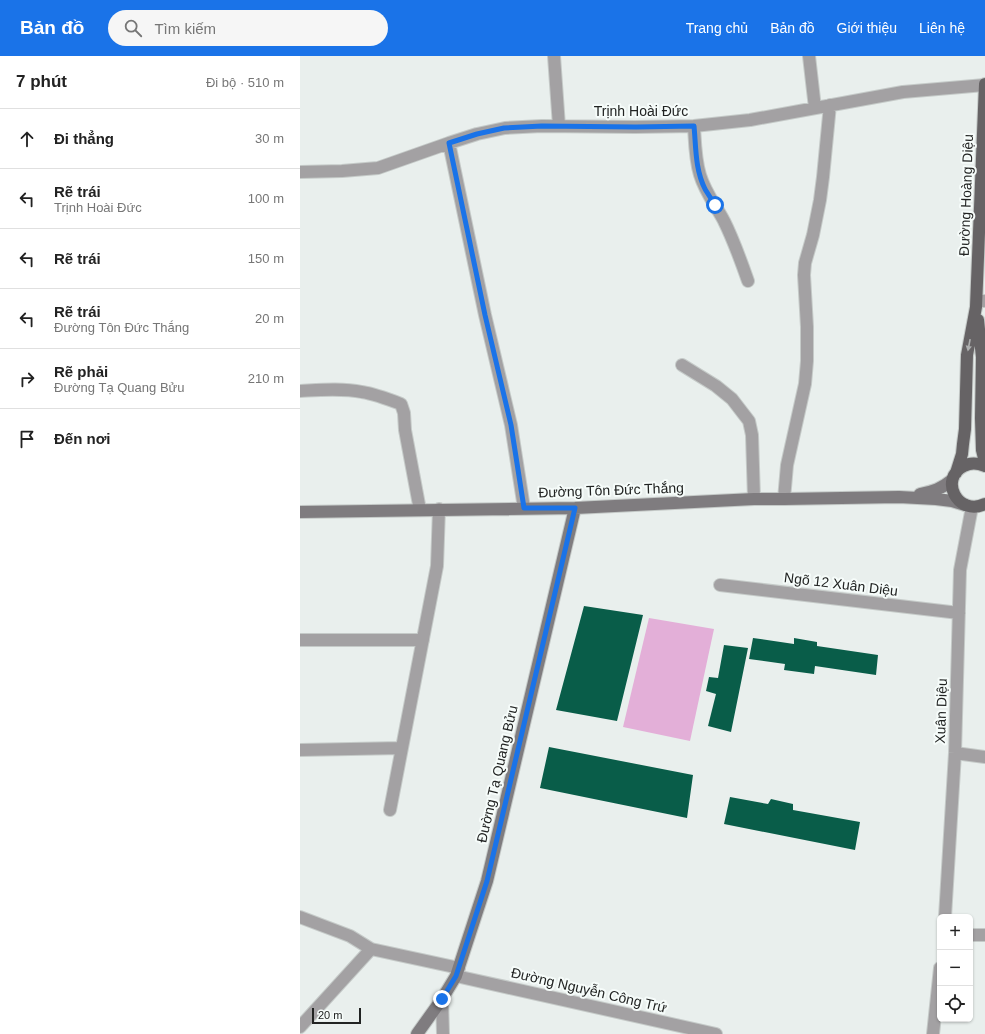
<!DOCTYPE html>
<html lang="vi">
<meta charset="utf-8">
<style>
:root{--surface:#fff;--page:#f6f6f6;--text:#222;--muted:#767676;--line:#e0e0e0;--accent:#1a73e8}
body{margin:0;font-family:Arial,sans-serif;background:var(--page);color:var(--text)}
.controls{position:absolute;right:12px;bottom:12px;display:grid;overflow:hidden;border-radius:6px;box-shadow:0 1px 3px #0004}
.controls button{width:36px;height:36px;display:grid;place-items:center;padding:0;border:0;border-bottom:1px solid var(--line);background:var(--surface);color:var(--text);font:20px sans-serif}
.scale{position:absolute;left:12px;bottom:10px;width:49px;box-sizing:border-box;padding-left:4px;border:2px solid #212322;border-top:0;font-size:11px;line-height:14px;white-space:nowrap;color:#212322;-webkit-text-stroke:3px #f6fcfa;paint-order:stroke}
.stop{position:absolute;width:12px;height:12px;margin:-9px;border:3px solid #1a73e8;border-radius:50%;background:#fff}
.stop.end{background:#1a73e8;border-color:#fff;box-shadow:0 1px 4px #0008}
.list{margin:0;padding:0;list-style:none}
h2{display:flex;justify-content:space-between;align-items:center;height:52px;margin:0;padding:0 16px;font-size:17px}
h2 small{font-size:13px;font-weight:400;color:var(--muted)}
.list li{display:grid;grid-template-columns:26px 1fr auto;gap:12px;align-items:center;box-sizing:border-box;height:60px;padding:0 16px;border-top:1px solid var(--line)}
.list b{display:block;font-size:15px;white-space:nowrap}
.list p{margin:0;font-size:13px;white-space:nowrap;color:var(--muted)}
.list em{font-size:13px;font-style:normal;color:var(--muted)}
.icon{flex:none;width:22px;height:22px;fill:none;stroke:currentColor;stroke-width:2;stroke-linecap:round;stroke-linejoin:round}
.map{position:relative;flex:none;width:685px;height:978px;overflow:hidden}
header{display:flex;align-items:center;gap:24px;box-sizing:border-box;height:56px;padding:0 20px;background:var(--accent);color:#fff}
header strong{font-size:19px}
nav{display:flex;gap:22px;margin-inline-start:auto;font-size:14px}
.search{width:280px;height:36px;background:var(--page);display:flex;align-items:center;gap:10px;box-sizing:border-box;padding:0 14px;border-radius:22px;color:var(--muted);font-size:15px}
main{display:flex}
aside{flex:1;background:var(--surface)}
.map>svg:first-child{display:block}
.green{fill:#e3afd8}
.building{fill:#095d49}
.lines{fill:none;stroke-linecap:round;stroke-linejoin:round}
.street-casing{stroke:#c5cac8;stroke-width:14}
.secondary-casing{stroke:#c5cac8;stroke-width:14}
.primary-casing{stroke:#c5cac8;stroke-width:14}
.street{stroke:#a3a1a3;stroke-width:12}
.secondary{stroke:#7f7c7f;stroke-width:12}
.primary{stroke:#666365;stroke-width:12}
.oneway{fill:#aeb0b0}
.route{stroke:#1a73e8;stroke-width:5}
.labels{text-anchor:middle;stroke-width:4;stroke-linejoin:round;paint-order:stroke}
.street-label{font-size:14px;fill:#212322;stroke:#f6fcfa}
</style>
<header>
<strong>Bản đồ</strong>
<div class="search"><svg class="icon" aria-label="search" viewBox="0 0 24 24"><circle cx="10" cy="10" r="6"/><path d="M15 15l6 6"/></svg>Tìm kiếm</div>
<nav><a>Trang chủ</a><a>Bản đồ</a><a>Giới thiệu</a><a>Liên hệ</a></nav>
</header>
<main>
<aside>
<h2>7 phút<small>Đi bộ · 510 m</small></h2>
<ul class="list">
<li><svg class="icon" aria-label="ahead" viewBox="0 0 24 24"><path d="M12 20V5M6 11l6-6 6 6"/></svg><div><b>Đi thẳng</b></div><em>30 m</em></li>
<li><svg class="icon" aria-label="left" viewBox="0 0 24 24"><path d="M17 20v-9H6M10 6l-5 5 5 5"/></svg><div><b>Rẽ trái</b><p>Trịnh Hoài Đức</p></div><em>100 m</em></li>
<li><svg class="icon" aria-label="left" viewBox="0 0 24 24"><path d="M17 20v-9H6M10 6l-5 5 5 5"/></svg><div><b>Rẽ trái</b></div><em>150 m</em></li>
<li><svg class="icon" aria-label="left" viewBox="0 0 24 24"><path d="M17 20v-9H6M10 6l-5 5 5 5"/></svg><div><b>Rẽ trái</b><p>Đường Tôn Đức Thắng</p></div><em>20 m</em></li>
<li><svg class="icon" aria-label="right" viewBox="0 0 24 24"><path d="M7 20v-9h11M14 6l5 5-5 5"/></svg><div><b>Rẽ phải</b><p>Đường Tạ Quang Bửu</p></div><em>210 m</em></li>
<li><svg class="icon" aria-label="arrive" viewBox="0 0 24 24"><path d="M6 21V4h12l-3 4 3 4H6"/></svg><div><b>Đến nơi</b></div></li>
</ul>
</aside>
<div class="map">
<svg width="685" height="978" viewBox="0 0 685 978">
<rect width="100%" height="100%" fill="#e9efed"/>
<path class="green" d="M349,562L414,573L390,685L323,671Z"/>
<path class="building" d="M284,550L343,559L317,665L256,654Z
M453,582L494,588V582L517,586V590L578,599L576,619L515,610L514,618L484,614L485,608L449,603Z
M424,589L448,592L431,676L408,670L416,638L406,635L409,621L418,622Z
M249,691L393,719L387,762L240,732Z
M430,741L468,748L471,743L493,748V754L560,766L555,794L424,768Z"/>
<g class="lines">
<g class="street-casing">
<path id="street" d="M254,0L259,70
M509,0L515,52
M394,70C395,86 395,103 400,119C405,136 416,150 424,165C434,185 441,205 448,225
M149,87L185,259L211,369L224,452
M0,116L42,115L78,112L149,87L177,78L205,72L242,70L335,71L394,70L450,64L603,36L685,29
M677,245H685
M382,309L416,330L432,343L442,356L449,365L452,379L454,443
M0,335C20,334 42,332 62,336C75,338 88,343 101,348L104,357L105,374L120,454
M484,443L487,409L505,328L507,305V271L504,219L505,207L513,179L520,144L523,121L530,49
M420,529L659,557
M0,584H123
M0,694L101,692
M655,697L685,701
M90,754L137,510L139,453
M0,861L50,880L71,893L159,912
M645,861L655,697L660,514L672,451
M670,879H685
M156,920L416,978
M142,943L143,978
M0,971L71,893
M633,978L640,912"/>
</g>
<g class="secondary-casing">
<path id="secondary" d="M620,438C634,435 641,433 652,424
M0,456L275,452L454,443H484L599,441L636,443L652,445L665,449
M117,978L142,943L156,920L187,825L275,452"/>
</g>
<g class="primary-casing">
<path id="primary" d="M678,264L682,301L681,362L682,394L685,406
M685,410C678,407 671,406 664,410C638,423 658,461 685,448
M656,417L662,398L663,388L665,373L667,299L676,251L685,28"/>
</g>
<use href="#street" class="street"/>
<use href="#secondary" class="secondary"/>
<use href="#primary" class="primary"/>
</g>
<defs><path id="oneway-solid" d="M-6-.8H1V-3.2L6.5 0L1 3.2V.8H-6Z"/></defs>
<use class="oneway" href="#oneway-solid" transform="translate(669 289) rotate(101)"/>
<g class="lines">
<path class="route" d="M142,943L156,920L187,825L275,452H224L211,369L185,259L149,87L177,78L204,72L242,70L336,71L394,70C396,91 395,113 405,133C408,138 412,144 415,149"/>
</g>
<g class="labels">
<g class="street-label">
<text x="341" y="60">Trịnh Hoài Đức</text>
<text transform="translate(666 139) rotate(-88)" y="5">Đường Hoàng Diệu</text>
<text transform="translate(311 434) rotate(-2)" y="5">Đường Tôn Đức Thắng</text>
<text transform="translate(541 528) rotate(7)" y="5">Ngõ 12 Xuân Diệu</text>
<text transform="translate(641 655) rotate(-88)" y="5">Xuân Diệu</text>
<text transform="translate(197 718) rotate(-77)" y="5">Đường Tạ Quang Bửu</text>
<text transform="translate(289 934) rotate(13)" y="5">Đường Nguyễn Công Trứ</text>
</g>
</g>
</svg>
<div class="controls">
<button>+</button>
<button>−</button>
<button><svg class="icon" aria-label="locate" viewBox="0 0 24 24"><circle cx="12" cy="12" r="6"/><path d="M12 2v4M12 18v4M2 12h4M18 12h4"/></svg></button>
</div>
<div class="scale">20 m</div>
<div class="stop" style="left:415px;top:149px"></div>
<div class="stop end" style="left:142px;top:943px"></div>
</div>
</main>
